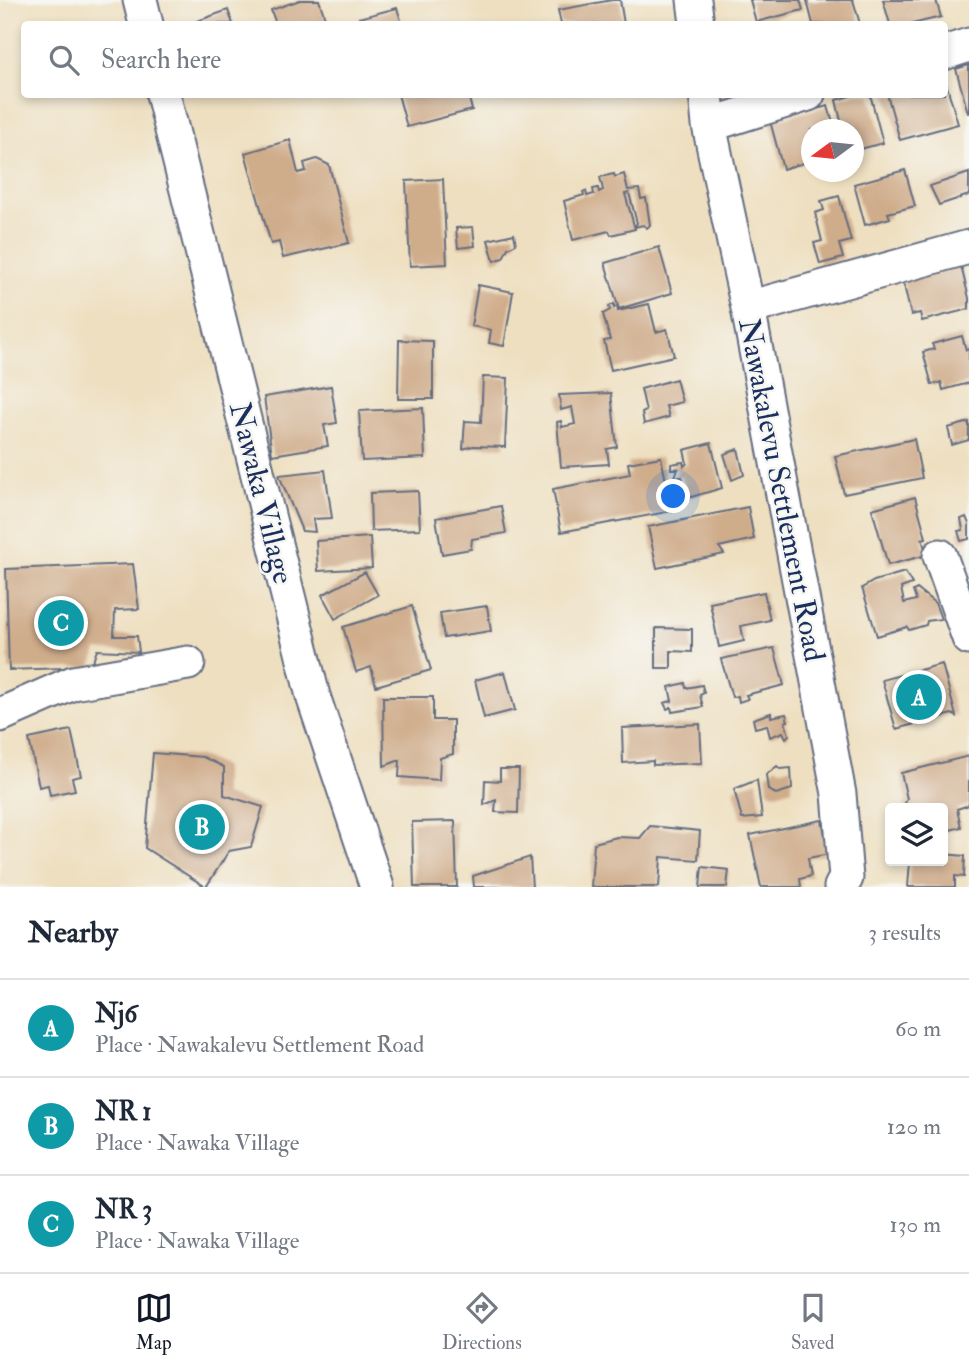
<!DOCTYPE html>
<meta charset="utf-8">
<style>
:root{--surface:#fff;--page:#f6f6f7;--text:#1f2937;--muted:#747a83;--line:#e0e1e3;--accent:#111827}
body{margin:0;font-family:"IM FELL Double Pica",serif;background:var(--page);color:var(--text)}
.controls{position:absolute;right:21px;bottom:21px;display:grid;overflow:hidden;border-radius:7px;box-shadow:0 4px 10px #0003}
.controls button{width:63px;height:63px;display:grid;place-items:center;padding:0;border:0;border-bottom:2px solid var(--line);background:var(--surface);color:var(--text);font:35px sans-serif}
.compass{position:absolute;left:801px;top:119px;width:63px;height:63px;border-radius:50%;background:var(--surface);box-shadow:0 4px 10px #0003;rotate:255deg}
.you{position:absolute;left:674px;top:497px;width:24px;height:24px;margin:-18px;border:5px solid #fff;border-radius:50%;background:#1a73e8;box-shadow:0 0 0 10px #1a73e833}
.badge{display:grid;place-items:center;width:46px;height:46px;border-radius:50%;background:var(--accent);color:#fff;font-size:23px;font-weight:700}
.pin{position:absolute;translate:-50% -50%;border:4px solid #fff;box-shadow:0 2px 7px #0006}
.list{margin:0;padding:0;list-style:none}
h2{display:flex;justify-content:space-between;align-items:center;height:91px;margin:0;padding:0 28px;font-size:30px}
h2 small{font-size:23px;font-weight:400;color:var(--muted)}
.list li{display:grid;grid-template-columns:46px 1fr auto;gap:21px;align-items:center;box-sizing:border-box;height:98px;padding:0 28px;border-top:2px solid var(--line)}
.list b{display:block;font-size:26px;white-space:nowrap}
.list p{margin:0;font-size:23px;white-space:nowrap;color:var(--muted)}
.list em{font-size:23px;font-style:normal;color:var(--muted)}
.icon{flex:none;width:38px;height:38px;fill:none;stroke:currentColor;stroke-width:2;stroke-linecap:round;stroke-linejoin:round}
.map{position:relative;flex:none;width:969px;height:887px;overflow:hidden}
.search{position:absolute;background:var(--surface);box-shadow:0 4px 10px #0003;left:21px;right:21px;top:21px;height:77px;display:flex;align-items:center;gap:18px;box-sizing:border-box;padding:0 24px;border-radius:7px;color:var(--muted);font-size:26px}
.sheet{height:385px;background:var(--surface)}
nav{display:flex;justify-content:space-around;align-items:center;box-sizing:border-box;height:98px;border-top:2px solid var(--line);background:var(--surface);font-size:19px;color:var(--muted)}
nav a{display:grid;justify-items:center;gap:4px}
nav .on{color:var(--accent)}
.map>svg:first-child{display:block}
.building{fill:#cfac8a}
.lines{fill:none;stroke-linecap:round;stroke-linejoin:round}
.minor-casing{stroke:#656d80;stroke-width:37}
.minor{stroke:#fff;stroke-width:33}
.labels{text-anchor:middle;stroke-width:5;stroke-linejoin:round;paint-order:stroke}
.street-label{font-size:30px;fill:#1b2f5e;stroke:#f6f6f2}
</style>
<div class="map">
<svg width="969" height="887" viewBox="0 0 969 887">
<rect width="100%" height="100%" fill="#f6f6f2"/>
<filter id="ink" filterUnits="userSpaceOnUse"><feTurbulence type="fractalNoise" baseFrequency=".0143" numOctaves="2"/><feDisplacementMap in="SourceGraphic" scale="14" xChannelSelector="R" yChannelSelector="G"/><feConvolveMatrix kernelMatrix="1 2 1 2 8 2 1 2 1" color-interpolation-filters="sRGB"/></filter>
<filter id="wash" filterUnits="userSpaceOnUse"><feTurbulence type="fractalNoise" baseFrequency=".00686" numOctaves="4" result="noise"/><feDisplacementMap in="SourceGraphic" scale="28" xChannelSelector="R" yChannelSelector="G"/><feGaussianBlur stdDeviation="1.57" result="paint"/><feColorMatrix in="noise" values="0 0 0 0 0 0 0 0 0 0 0 0 0 0 0 0 0 1.4 0 .05"/><feComposite in="paint" operator="in"/></filter>
<g filter="url(#wash)">
<rect width="100%" height="100%" fill="#eedfc0"/>
<g id="blocks">
<path class="building" d="M300,0H319L327,24H276L271,10Z
M612,0H620L624,24H561L558,10Z
M750,0H800L803,10L756,22Z
M811,0H853L860,24H813L807,1Z
M883,0H936L941,17L912,24H890Z
M397,8L402,24H360L359,18Z
M228,10L233,24H189Z
M969,65V113H968L956,69Z
M944,76L958,124L900,140L887,94H944Z
M398,94H468L472,110L407,127Z
M857,94H870L883,143L853,151V130H843L836,100Z
M828,106L835,130H811V161L783,169L770,121Z
M290,140L298,173L306,171L304,163L317,159L329,165L349,243L283,258L279,242L271,244L245,153Z
M905,170L915,206L888,213L890,218L865,225L854,184Z
M969,173V195L939,205L930,186Z
M614,174L615,177L624,174L628,190L639,189L641,199L646,198L650,225L647,228L643,225L635,227L637,223L629,193L625,194L635,229L611,235L609,231L573,240L564,201L584,195L583,192L586,191L587,196L594,194L593,189L598,188L599,192L603,190L600,177Z
M443,179L447,264L410,266L406,181Z
M839,196L851,241L839,244L843,258L820,264L814,243L822,241L815,213L824,210L821,201Z
M473,227L475,246L458,248L456,228Z
M514,234L516,244L508,248L503,258L494,261L488,240Z
M659,247L672,293L619,309L605,263Z
M961,266L969,298V309L922,321L920,313L911,315L903,281Z
M478,285L513,292L504,346L489,343L491,330L471,326Z
M614,304V308L617,306L618,311L649,304L656,332L667,329L674,356L611,370L604,341L610,340L603,314L610,310L609,306Z
M962,336L966,350L969,349V383L943,390L941,382L932,385L923,352L934,349L932,344Z
M399,340L433,341V399H398Z
M483,377L508,378L505,447L473,446L463,449L465,421L481,422Z
M676,379L682,402L666,406L669,417L644,424L642,413L646,411L641,389Z
M331,386L337,423L324,425L328,446L272,455L264,397Z
M611,393L617,447L607,449L609,464L561,467L557,422L561,421L562,427L575,424L572,407L561,410L559,395Z
M423,408L425,458L362,461L359,411Z
M969,422V440L952,445L948,428Z
M914,439L922,478L844,494L835,456Z
M711,443L722,488L688,498L682,477H675L678,469H671V464L683,462L684,466L687,463L684,450Z
M738,449L744,475L732,480L724,454Z
M661,457L672,511L561,532L553,489L630,474L628,463Z
M325,470L332,518L313,519L315,532L302,531L279,475Z
M418,491L420,529L371,531L370,493Z
M915,497L926,538L922,539L927,555L888,565L872,509Z
M501,506L506,533L472,539L471,549L442,554L436,518Z
M748,507L754,539L719,547L724,554L657,568L648,527Z
M966,517L969,524V539L961,541L958,531L963,530L961,519Z
M370,537L372,568L318,571L316,541Z
M133,564L139,609L115,610L114,636H137L139,652L97,650L91,667L9,670L6,569Z
M365,572L378,595L335,619L322,595Z
M905,572L912,584L901,588L904,603L916,600L913,591L917,589L935,603L941,619L927,621L926,625L909,630L907,627L877,636L862,588L874,581Z
M764,592L770,620L741,626L744,641L719,647L710,603Z
M412,606L431,670L376,686L371,667L356,672L343,627Z
M487,606L491,631L444,638L440,613Z
M656,628L692,629V652L671,651V668H656Z
M774,648L784,685L746,695L748,699L739,702L738,696L732,697L721,659Z
M942,664L956,716L952,714L896,729L882,680Z
M505,672L515,710L484,718L475,680Z
M685,683L686,688L702,685L704,693L700,695L703,707L672,712L671,707L667,709L664,703L672,701L669,687Z
M383,697H433V720H453V754L440,758L439,780L399,777L400,760L384,766Z
M771,713V717L786,714L788,721L785,722L789,735L786,738L783,732L770,737L767,725L755,728L753,719Z
M700,724L702,763L653,765V761L623,763L622,728Z
M71,730L81,776L72,778L75,790L50,795L48,785L39,787L29,739Z
M153,753L203,757L224,767V795L263,807L251,847L229,851L206,887L145,848Z
M969,756V805L957,809L961,827L943,832V808H903L907,799L901,773Z
M777,766L780,769L791,768L792,789L776,794L768,790L766,775Z
M500,769H519L518,813L495,812L496,800L484,805L485,780L500,781Z
M757,780L762,817L742,819L734,789Z
M822,820L829,854L808,858L811,876L800,879L801,887H761L750,835Z
M455,821L457,887H414L412,822Z
M650,826L700,831L698,860L661,857L659,887H591L594,843L617,837L640,838Z
M943,854L965,856L964,877L955,876V887H908L910,861H943Z
M530,857L532,887H474L473,876Z
M702,867L729,870L727,887H700Z"/>
</g>
</g>
<g filter="url(#ink)">
<use href="#blocks" fill-opacity="0" stroke="#656d80" stroke-width="2"/>
<g class="lines">
<g class="minor-casing">
<path id="minor" d="M140,0L146,24
M694,0L697,24
M944,53L969,45
M163,94L313,696L377,887
M706,94L709,125L748,308L839,794L846,878L841,887
M709,125L808,94
M748,308L969,247
M940,556L969,638
M0,715L73,683L188,663"/>
</g>
<use href="#minor" class="minor"/>
</g>
</g>
<g class="labels">
<g class="street-label">
<text transform="translate(782 490) rotate(79)" y="10">Nawakalevu Settlement Road</text>
<text transform="translate(262 493) rotate(76)" y="10">Nawaka Village</text>
</g>
</g>
</svg>
<div class="controls">
<button><svg class="icon" aria-label="layers" viewBox="0 0 24 24"><path d="M12 4l9 5-9 5-9-5zM3 14l9 5 9-5"/></svg></button>
</div>
<svg class="compass" viewBox="-18 -18 36 36"><path d="M0-13l5 13h-10z" fill="#e53935"/><path d="M0 13l5-13h-10z" fill="#747a83"/></svg>
<div class="you"></div>
<div class="pin badge" style="left:919px;top:697px;background:#0f9aa8">A</div>
<div class="pin badge" style="left:202px;top:827px;background:#0f9aa8">B</div>
<div class="pin badge" style="left:61px;top:623px;background:#0f9aa8">C</div>
<div class="search"><svg class="icon" aria-label="search" viewBox="0 0 24 24"><circle cx="10" cy="10" r="6"/><path d="M15 15l6 6"/></svg>Search here</div>
</div>
<section class="sheet">
<h2>Nearby<small>3 results</small></h2>
<ul class="list">
<li><span class="badge" style="background:#0f9aa8">A</span><div><b>Nj6</b><p>Place · Nawakalevu Settlement Road</p></div><em>60 m</em></li>
<li><span class="badge" style="background:#0f9aa8">B</span><div><b>NR 1</b><p>Place · Nawaka Village</p></div><em>120 m</em></li>
<li><span class="badge" style="background:#0f9aa8">C</span><div><b>NR 3</b><p>Place · Nawaka Village</p></div><em>130 m</em></li>
</ul>
</section>
<nav>
<a class="on"><svg class="icon" aria-label="map" viewBox="0 0 24 24"><path d="M3 6l6-2 6 2 6-2v14l-6 2-6-2-6 2zM9 4v14M15 6v14"/></svg>Map</a>
<a><svg class="icon" aria-label="directions" viewBox="0 0 24 24"><path d="M12 3l9 9-9 9-9-9zM9 14v-3h6M13 9l2 2-2 2"/></svg>Directions</a>
<a><svg class="icon" aria-label="saved" viewBox="0 0 24 24"><path d="M7 4h10v16l-5-4-5 4z"/></svg>Saved</a>
</nav>
